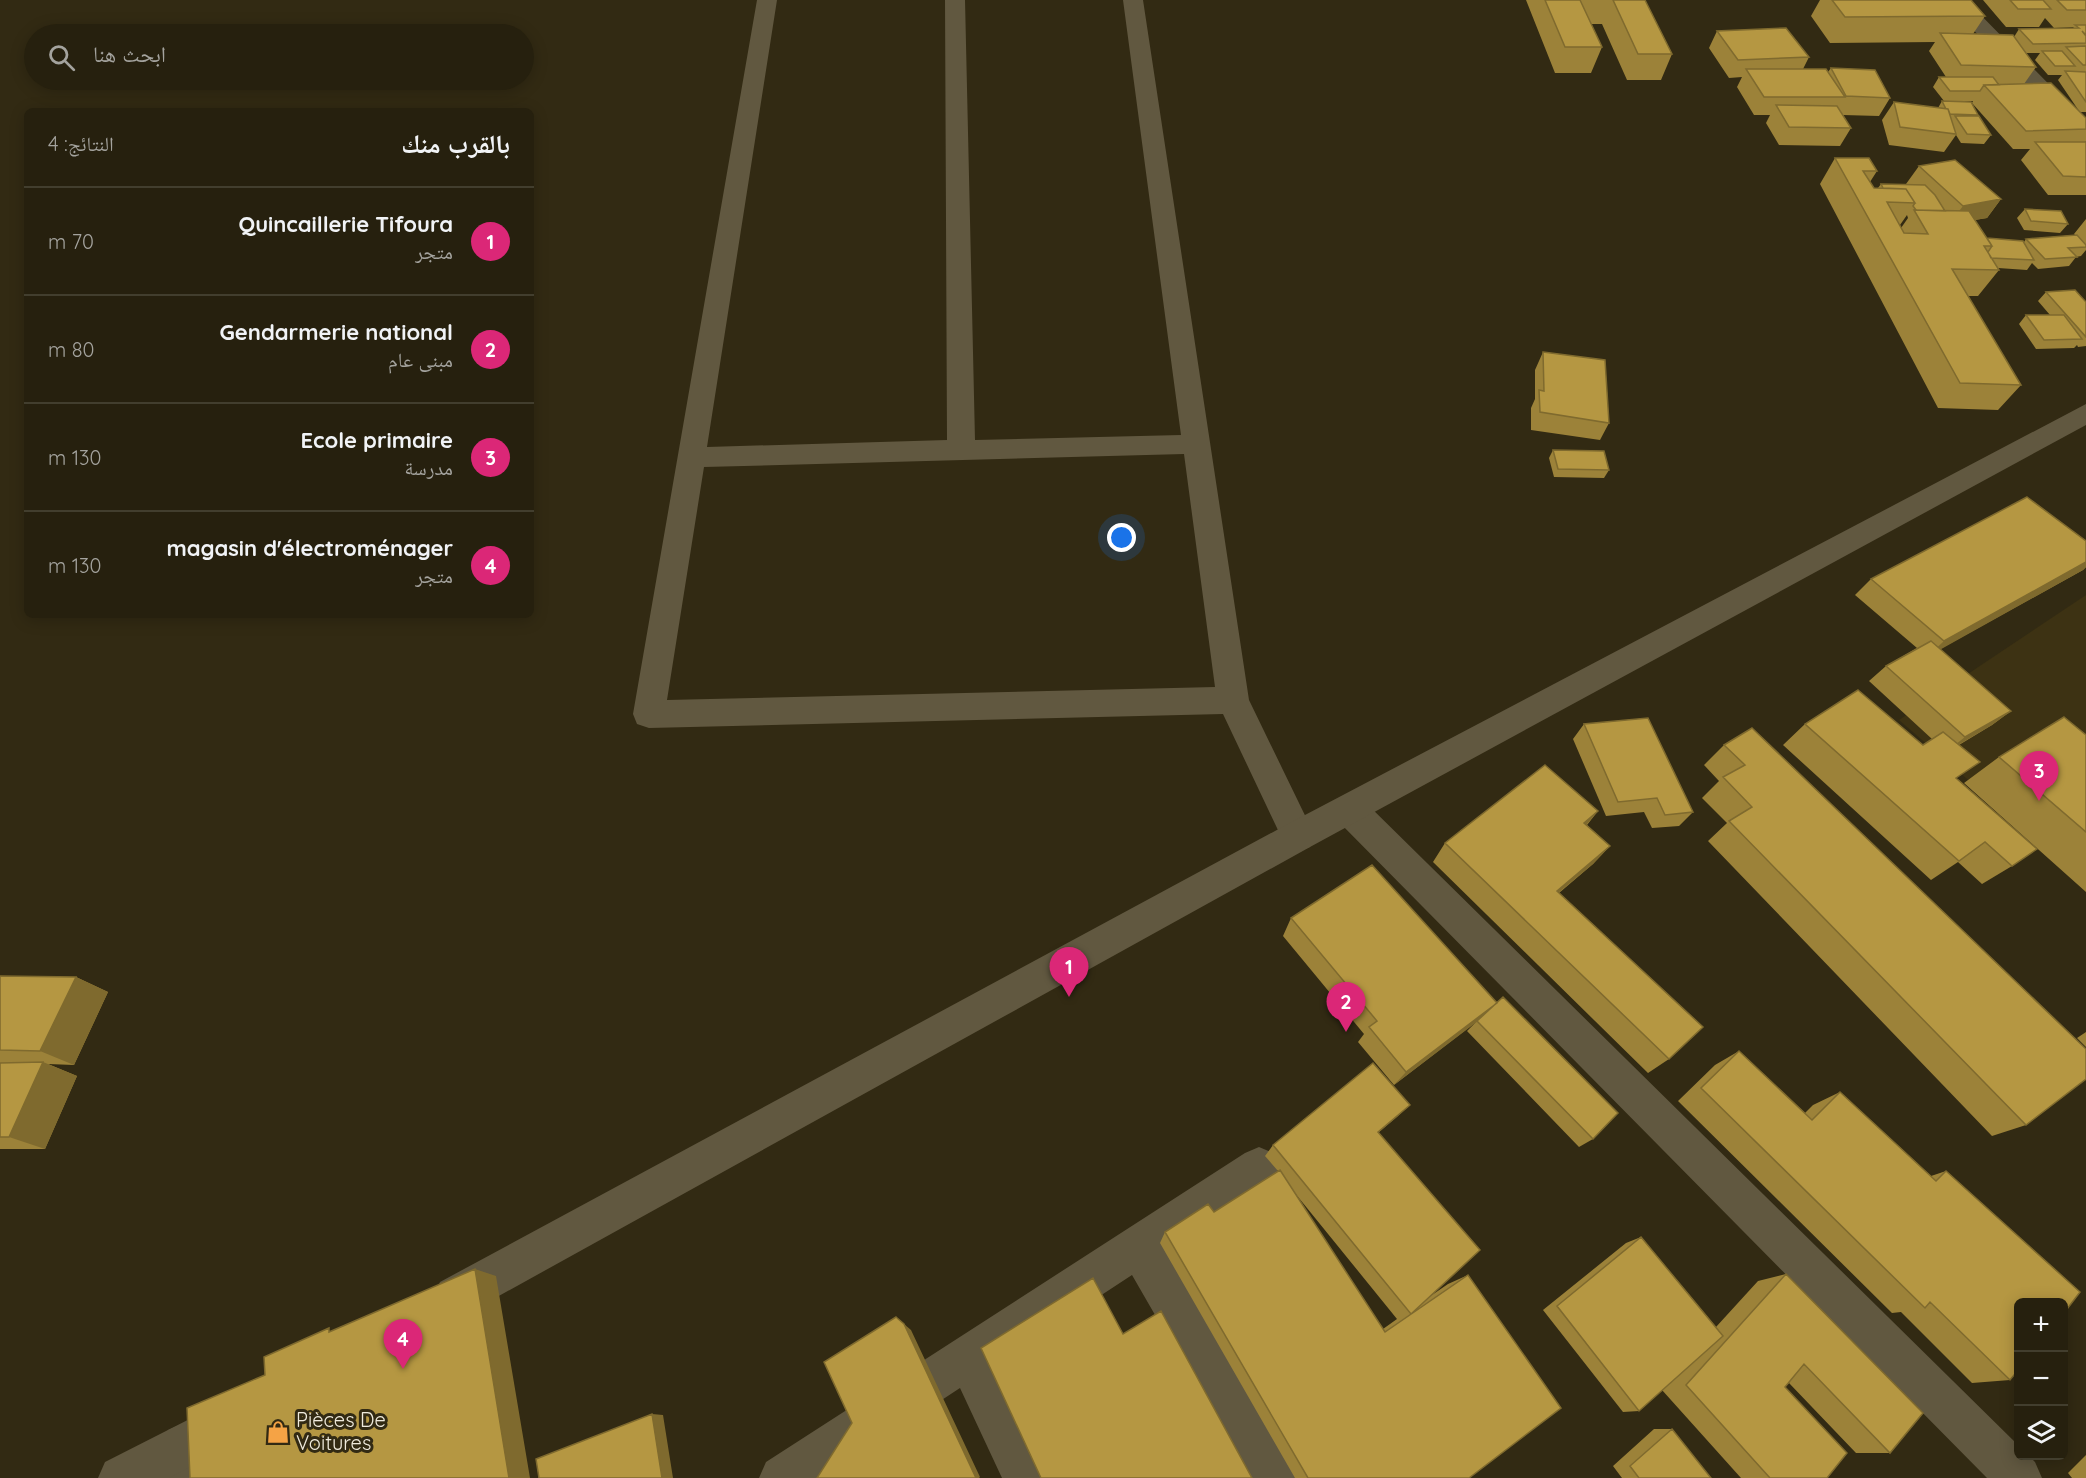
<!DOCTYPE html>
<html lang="ar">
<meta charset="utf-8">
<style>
:root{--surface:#26200e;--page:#322d1c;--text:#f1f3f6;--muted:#a4a39e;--line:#423e2e;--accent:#db2777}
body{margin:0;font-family:Quicksand,"Noto Naskh Arabic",sans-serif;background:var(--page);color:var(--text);direction:rtl}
.controls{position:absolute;right:18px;bottom:18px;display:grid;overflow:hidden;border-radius:9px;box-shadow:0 3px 15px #0003}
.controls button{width:54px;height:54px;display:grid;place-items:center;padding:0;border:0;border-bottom:2px solid var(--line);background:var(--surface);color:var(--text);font:30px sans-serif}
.you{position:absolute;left:1122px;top:538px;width:21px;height:21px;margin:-15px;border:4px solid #fff;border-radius:50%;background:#1a73e8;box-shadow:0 0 0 9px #1a73e833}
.badge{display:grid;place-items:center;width:39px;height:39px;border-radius:50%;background:var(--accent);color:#fff;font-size:20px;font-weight:700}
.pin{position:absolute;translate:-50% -50px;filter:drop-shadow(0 2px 3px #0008)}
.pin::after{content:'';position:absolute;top:32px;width:21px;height:18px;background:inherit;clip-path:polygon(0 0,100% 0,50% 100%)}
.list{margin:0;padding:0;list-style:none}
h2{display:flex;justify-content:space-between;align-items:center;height:78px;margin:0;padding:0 24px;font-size:26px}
h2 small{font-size:20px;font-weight:400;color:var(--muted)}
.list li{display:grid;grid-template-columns:39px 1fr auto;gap:18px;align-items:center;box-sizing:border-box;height:108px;padding:0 24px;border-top:2px solid var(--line)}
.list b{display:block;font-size:22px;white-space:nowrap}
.list p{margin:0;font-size:20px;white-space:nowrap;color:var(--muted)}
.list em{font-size:20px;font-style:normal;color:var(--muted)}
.icon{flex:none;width:33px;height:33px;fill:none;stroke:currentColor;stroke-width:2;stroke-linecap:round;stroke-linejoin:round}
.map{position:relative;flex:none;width:2086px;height:1478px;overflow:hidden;direction:ltr}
.search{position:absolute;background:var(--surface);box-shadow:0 3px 15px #0003;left:24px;top:24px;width:510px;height:66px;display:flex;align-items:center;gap:15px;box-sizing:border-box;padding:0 21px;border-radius:33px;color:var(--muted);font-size:22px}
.panel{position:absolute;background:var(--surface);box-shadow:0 3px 15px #0003;left:24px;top:108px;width:510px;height:510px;border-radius:9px;direction:rtl}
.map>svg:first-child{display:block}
.built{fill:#3d3213}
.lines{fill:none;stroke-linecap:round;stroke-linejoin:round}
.street{fill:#615840;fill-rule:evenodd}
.secondary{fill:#615840;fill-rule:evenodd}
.wall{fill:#9c8239;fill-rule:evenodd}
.shaded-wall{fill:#7f6a2e}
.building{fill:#b59742;stroke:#7f6a2e;stroke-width:1.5}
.labels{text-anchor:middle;stroke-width:6;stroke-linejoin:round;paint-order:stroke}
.near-poi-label{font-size:20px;fill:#f0ebdd;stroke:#322a13;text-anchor:start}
</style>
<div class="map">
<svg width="2086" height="1478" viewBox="0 0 2086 1478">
<rect width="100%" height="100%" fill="#322a13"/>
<path class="built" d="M2086,595V882L1899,720Z"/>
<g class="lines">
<path class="street" d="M757,0H777L707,447L947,440L945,0H965L975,440L1181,435L1123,0H1143L1249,700L1315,836L1310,847L1298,852L1286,847L1223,714L649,728L637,724L633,714ZM1184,454L1215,687L667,700L704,467Z
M1945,0H1966L2086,122V142L2078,140Z
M1350,795L1362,799L2018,1445V1456H2029L2035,1462L2042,1478H1987L1338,821L1333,810L1338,799Z
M1259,1147L1273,1153L1279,1167L1273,1181L1166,1252L1291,1462L1298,1478H1249L1132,1275L996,1364L1049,1478H1002L960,1388L823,1478H759L766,1462L1245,1153Z
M184,1423L200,1430L207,1446L212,1478H166L161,1446L168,1430Z"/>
<path class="secondary" d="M2086,404V425L1310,847L470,1312L455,1319L440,1312L433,1297L440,1282L1286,825Z
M229,1399L245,1406L252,1422L245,1438L169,1478H98L105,1462Z"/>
</g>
<path class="wall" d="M1526,0H1645L1672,54L1661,80H1627L1602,24H1591L1602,47L1591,73H1555Z
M1820,0H1971L1985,16L1973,34L2014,37L2019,29L2073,28L2074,27L2054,28L2045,18L2039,27H2006L1983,0H2086V112H2079L2086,118V141L2085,142H2086V195H2048L2021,160L2030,149H2013L1972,103L1973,101H1944L1933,87L1939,77H1946L1929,51L1935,42L1830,43L1811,16ZM2026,53H2040L2035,60L2048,75H2062L2058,80L2079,111L2024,84L2036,67Z
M1717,31L1809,57L1803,69L1828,72L1831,68L1890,98L1879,116L1843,115L1851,128L1840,146L1779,145L1766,123L1770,115H1754L1737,87L1742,77L1729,78L1709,48Z
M1942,101L1978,115L1977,116L1991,135L1984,144L1961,143L1956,135L1944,152L1889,145L1882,120L1894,102L1938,108Z
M1835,158L1877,171L1870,182L1874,188H1878L1881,184L1908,185L1906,184L1919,166L2001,199L1987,218L1975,220L1987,238L2024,242L2026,239L2075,235L2074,234L2086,219V250L2081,256L2076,257L2069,266L2038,269L2032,263L2027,270L1998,268L1999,270L1978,296H1968L2021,385L1998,410L1938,408L1820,184ZM1907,215L1908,218L1901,228L1900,225Z
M2025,209L2068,224L2060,233L2024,230L2017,218Z
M2046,292L2086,302V346L2078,347L2077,345L2074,348L2036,349L2019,324L2026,315H2050L2038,301Z
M1543,352L1609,423L1600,440L1531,430V408L1535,399V370Z
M1553,450L1609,470L1604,478L1554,477L1549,458Z
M2086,541V567L2083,570L1940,649L2011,711L1992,725L1959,745L1956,779L2012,866L1982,884L1958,862L1931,880L1783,745L1805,724L1923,745L1932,739L1869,681L1886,666L1917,648L1855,595L1871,579Z
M1584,724L1693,812L1679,826L1652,828L1644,812L1606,816L1573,739Z
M1752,728L2026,1125L1992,1136L1708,841L1727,823L1702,798L1719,781L1704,765L1724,745Z
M2086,735V892L1964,783L1999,757Z
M1598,811L1587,825L1610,846L1593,864L1559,893L1669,1059L1648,1073L1433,862L1445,843Z
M1372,865L1593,1139L1579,1147L1467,1031L1476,1022L1394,1085L1358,1042L1364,1034L1283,936L1291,918Z
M0,976L76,977L108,992L74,1065L48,1064L77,1076L45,1149H0Z
M2086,1032V1047L2077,1038Z
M1739,1051L1805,1113L1813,1105L1840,1092L1931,1176L1946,1171L2010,1380L1972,1383L1901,1312L1892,1313L1678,1101L1715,1065Z
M1410,1105L1379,1132L1429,1297L1448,1284L1468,1275L1469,1478H1295L1160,1243L1165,1232L1214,1212L1278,1171L1265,1156L1273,1145ZM1294,1192L1397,1319L1383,1329Z
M1641,1237L1716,1327L1758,1281L1786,1274L1890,1453H1856L1789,1383L1785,1387L1827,1478H1741L1662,1390L1639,1411L1623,1412L1543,1310L1626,1243Z
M1654,1429H1672L1711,1478H1622L1613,1466Z
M2086,1455V1478H2072L2068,1473Z"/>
<path class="shaded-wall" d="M2001,199L1987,218L1949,224L1963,206Z
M2086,562V567L2083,570L1927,657L1944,641Z
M2011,711L1992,725L1946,752L1965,737Z
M1598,811L1581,831L1584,823Z
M1610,846L1593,864L1540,908L1557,891Z
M76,977L108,992L74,1065L40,1051Z
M1497,1003L1482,1018L1394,1085L1406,1072Z
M43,1062L77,1076L45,1149L9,1137Z
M1410,1105L1397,1117L1366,1143L1378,1132Z
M475,1269L496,1276L530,1478H509Z
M904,1324L911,1330L980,1477L979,1478H976Z
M652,1414L663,1415L673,1478H662Z"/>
<path class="building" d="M1545,0H1580L1602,47H1565Z
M1613,0H1645L1672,54H1638Z
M1832,0H1971L1985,16L1845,17Z
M2010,0H2043L2051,9H2018Z
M2057,0H2086V10H2067Z
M2075,25H2086V35L2082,31L2086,36V43L2033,44L2019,29L2079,28Z
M1786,28L1809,57L1738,60L1717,31Z
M1940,33L2013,35L2036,67L1961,65Z
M2086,46V65H2083L2066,47Z
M2042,51H2062L2075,66H2055Z
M1831,68L1875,70L1890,98L1846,96Z
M1746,69H1826L1845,97H1764Z
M2065,71L2086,72V102Z
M1939,77H1993L1999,85H1984L1980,91H1950Z
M2051,83L2086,118V129L2026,131L1984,85Z
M1942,101L1971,102L1978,115L1950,114L1948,109H1946Z
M1894,102L1948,109L1956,134L1900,127Z
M1776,105L1837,106L1851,128L1789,127Z
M1955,116H1979L1991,135L1967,134Z
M2035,142H2086V177L2063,176Z
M1835,158H1869L1877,171H1863L1874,188L1906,189L1915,203L1887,202L1904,233L1928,234L1914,210L1969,211L1992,246H1984L1999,270L1952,269L2021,385L1960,383Z
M1955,160L2001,199L1963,206L1919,166Z
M1881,184L1925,185L1935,195L1945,211L1916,210L1913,206L1915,203L1906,189L1883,188Z
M2025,209L2061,211L2068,224L2031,221Z
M2077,235L2086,245V247L2068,248L2077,257L2045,259L2026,239Z
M1987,238L2023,241L2034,260L1991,258L1988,252L1992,246Z
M2075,290L2086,302V337L2046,292Z
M2026,315H2064L2082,339L2044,340Z
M1543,352L1605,360L1609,423L1540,412L1539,390L1544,391Z
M1553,450L1604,451L1609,470L1558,469Z
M2027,497L2086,541V562L1944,641L1871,579Z
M1931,641L2011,711L1965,737L1886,666Z
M1858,690L1923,745L1943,732L1980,762L1956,778L2037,849L2012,866L1985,842L1959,861L1805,724Z
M2064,717L2086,735V832L1999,757Z
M1648,718L1693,812L1665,815L1657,798L1618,802L1584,724Z
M1752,728L2086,1049V1079L2026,1125L1729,821L1752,807L1723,777L1745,765L1724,745Z
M1545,765L1598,811L1584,823L1610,846L1557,891L1703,1027L1669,1059L1445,843Z
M1372,865L1497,1003L1406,1072L1369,1027L1377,1021L1291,918Z
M0,976L76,977L40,1051L0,1050Z
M1503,997L1618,1113L1593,1139L1477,1021Z
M1739,1051L1812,1120L1840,1092L1936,1181L1946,1171L2080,1292L2064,1313V1302H2019V1369L2010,1380L1930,1302L1925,1308L1701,1088Z
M43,1062L9,1137H0V1063Z
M1373,1063L1410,1105L1378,1132L1480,1250L1411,1314L1273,1145Z
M1280,1170L1385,1332L1468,1275L1561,1408L1469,1478H1308L1165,1232L1208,1204L1214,1212Z
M1641,1237L1723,1336L1639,1411L1557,1306Z
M475,1269L509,1478H190L187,1408L265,1375L264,1357L329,1328V1332Z
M1786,1274L1923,1413L1890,1453L1804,1364L1785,1387L1847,1453L1827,1478H1770L1686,1385Z
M1093,1278L1123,1334L1161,1311L1252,1478H1041L981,1348Z
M896,1317L904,1324L976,1478H817L852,1423L824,1362Z
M652,1414L662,1478H539L536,1459Z
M1672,1429L1711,1478H1639L1630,1466Z"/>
<defs>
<g id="shop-bare" transform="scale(1.8)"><path d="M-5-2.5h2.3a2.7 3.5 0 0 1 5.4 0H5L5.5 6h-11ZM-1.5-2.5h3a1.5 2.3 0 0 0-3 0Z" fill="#f5a345" stroke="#322a13" stroke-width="2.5" paint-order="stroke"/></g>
</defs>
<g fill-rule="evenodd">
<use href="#shop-bare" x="278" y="1432"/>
</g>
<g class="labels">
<g class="near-poi-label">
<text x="296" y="1427">Pièces De<tspan x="296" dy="23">Voitures</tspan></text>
</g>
</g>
</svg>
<div class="controls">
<button>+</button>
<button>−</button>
<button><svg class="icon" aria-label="layers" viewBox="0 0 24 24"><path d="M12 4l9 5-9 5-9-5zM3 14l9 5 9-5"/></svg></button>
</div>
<div class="you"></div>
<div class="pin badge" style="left:1069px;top:997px">1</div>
<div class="pin badge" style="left:1346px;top:1032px">2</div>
<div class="pin badge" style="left:2039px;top:801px">3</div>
<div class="pin badge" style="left:403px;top:1369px">4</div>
<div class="search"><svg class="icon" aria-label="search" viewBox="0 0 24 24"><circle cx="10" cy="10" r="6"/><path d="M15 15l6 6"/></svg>ابحث هنا</div>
<section class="panel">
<h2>بالقرب منك<small>النتائج: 4</small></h2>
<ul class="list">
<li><span class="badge">1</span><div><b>Quincaillerie Tifoura</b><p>متجر</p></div><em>70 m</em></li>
<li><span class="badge">2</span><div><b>Gendarmerie national</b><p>مبنى عام</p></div><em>80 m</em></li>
<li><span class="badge">3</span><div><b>Ecole primaire</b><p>مدرسة</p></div><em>130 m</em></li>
<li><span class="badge">4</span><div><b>magasin d'électroménager</b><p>متجر</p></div><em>130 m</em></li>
</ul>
</section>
</div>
